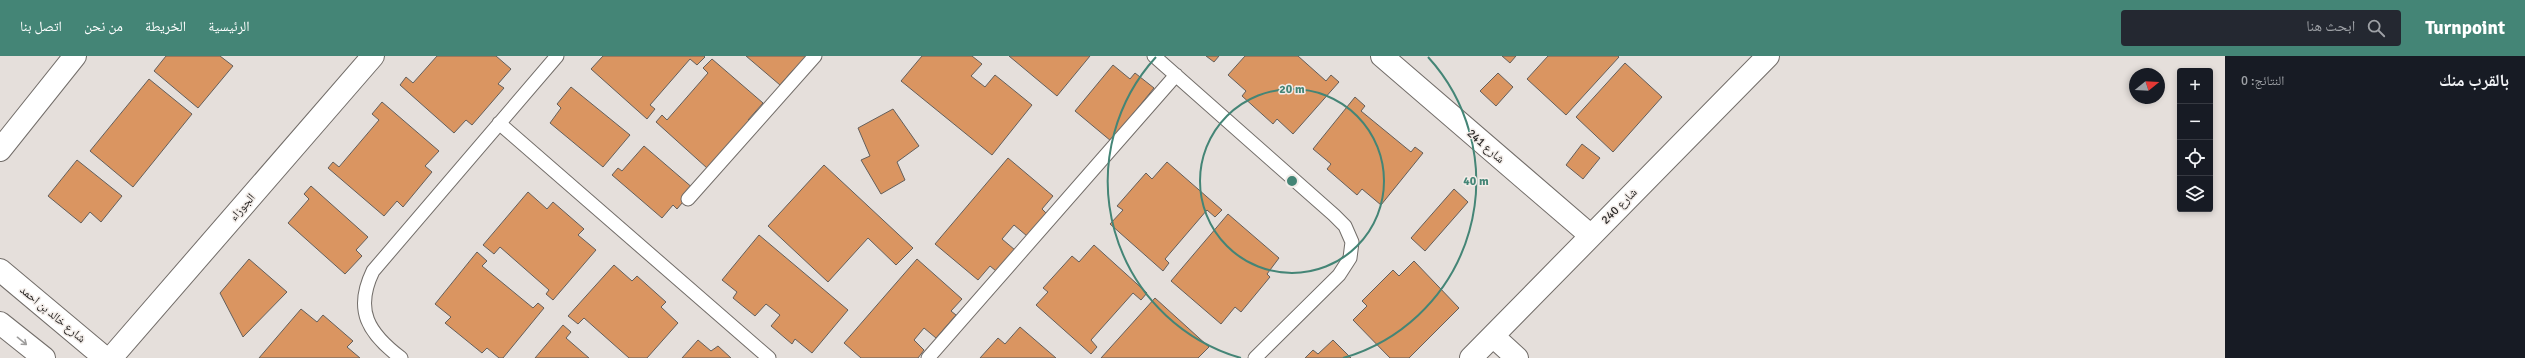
<!DOCTYPE html>
<html lang="ar">
<meta charset="utf-8">
<style>
:root{--surface:#171b24;--page:#242831;--text:#f1f3f6;--muted:#9ea1a6;--line:#363941;--accent:#448576}
body{margin:0;font-family:Signika,"Noto Naskh Arabic",sans-serif;background:var(--page);color:var(--text);direction:rtl}
.controls{position:absolute;right:12px;top:12px;display:grid;overflow:hidden;border-radius:4px;box-shadow:0 2px 6px #0003}
.controls button{width:36px;height:36px;display:grid;place-items:center;padding:0;border:0;border-bottom:1px solid var(--line);background:var(--surface);color:var(--text);font:20px sans-serif}
.compass{position:absolute;left:2129px;top:12px;width:36px;height:36px;border-radius:50%;background:var(--surface);box-shadow:0 2px 6px #0003;rotate:72deg}
.list{margin:0;padding:0;list-style:none}
h2{display:flex;justify-content:space-between;align-items:center;height:52px;margin:0;padding:0 16px;font-size:17px}
h2 small{font-size:13px;font-weight:400;color:var(--muted)}
.icon{flex:none;width:22px;height:22px;fill:none;stroke:currentColor;stroke-width:2;stroke-linecap:round;stroke-linejoin:round}
.map{position:relative;flex:none;width:2225px;height:302px;overflow:hidden;direction:ltr}
header{display:flex;align-items:center;gap:24px;box-sizing:border-box;height:56px;padding:0 20px;background:var(--accent);color:#fff}
header strong{font-size:19px}
nav{display:flex;gap:22px;margin-inline-start:auto;font-size:14px}
.search{width:280px;height:36px;background:var(--page);display:flex;align-items:center;gap:10px;box-sizing:border-box;padding:0 14px;border-radius:4px;color:var(--muted);font-size:15px}
main{display:flex}
aside{flex:1;background:var(--surface)}
.map>svg:first-child{display:block}
.building{fill:#da9561;stroke:#645f5b}
.lines{fill:none;stroke-linecap:round;stroke-linejoin:round}
.service-casing{stroke:#726d69;stroke-width:15}
.minor-casing{stroke:#726d69;stroke-width:24}
.secondary-casing{stroke:#726d69;stroke-width:24}
.service{stroke:#fff;stroke-width:13}
.minor{stroke:#fff;stroke-width:22}
.secondary{stroke:#fff;stroke-width:22}
.oneway{stroke:#9e9d9c}
.ring{fill:none;stroke:#448576;stroke-width:2}
.labels{text-anchor:middle;stroke-width:3;stroke-linejoin:round;paint-order:stroke}
.street-label{font-size:12px;fill:#272524;stroke:#f2ece8}
.centre{fill:#448576;stroke:#f2ece8;stroke-width:2}
.ring-label{font-size:12px;text-anchor:middle;font-weight:bold;fill:#448576;stroke:#f2ece8;stroke-width:3;stroke-linejoin:round;paint-order:stroke}
</style>
<header>
<strong>Turnpoint</strong>
<div class="search"><svg class="icon" aria-label="search" viewBox="0 0 24 24"><circle cx="10" cy="10" r="6"/><path d="M15 15l6 6"/></svg>ابحث هنا</div>
<nav><a>الرئيسية</a><a>الخريطة</a><a>من نحن</a><a>اتصل بنا</a></nav>
</header>
<main>
<aside>
<h2>بالقرب منك<small>النتائج: 0</small></h2>
<ul class="list">
</ul>
</aside>
<div class="map">
<svg width="2225" height="302" viewBox="0 0 2225 302">
<rect width="100%" height="100%" fill="#e5dfdb"/>
<path class="building" d="M166,0H220L233,10L198,52L154,15Z
M437,0H496L511,13L498,28L504,32L472,69L466,64L454,77L400,29L406,21L413,27Z
M603,0H704L705,1L697,9L690,3L650,49L655,53L647,63L591,13Z
M746,0H812L797,17L793,14L780,29Z
M922,0H972L982,8L971,20L985,31L995,19L1032,49L992,99L901,25Z
M1009,0H1090L1057,40Z
M1206,0H1219L1214,6Z
M1245,0H1298L1326,25L1331,19L1339,26L1293,78L1277,63L1273,68L1242,40L1246,35L1228,19Z
M1502,0H1516L1510,7Z
M1548,0H1618L1619,1L1566,59L1527,23Z
M712,3L763,47L748,64L753,68L725,100L721,96L707,112L656,66L662,59L667,64L708,17L703,12Z
M1625,7L1662,41L1613,96L1576,61Z
M1113,9L1130,23L1135,17L1154,32L1111,85L1075,55Z
M1498,17L1513,31L1496,50L1480,35Z
M149,23L192,58L133,131L90,95Z
M571,31L630,79L603,111L550,67L561,52L557,48Z
M1355,41L1365,50L1361,55L1411,96L1415,91L1423,97L1381,149L1362,133L1357,139L1327,113L1331,108L1313,93Z
M382,46L439,95L425,110L432,116L403,151L397,145L384,160L328,112L333,106L339,111L379,64L372,58Z
M893,53L919,90L897,106L905,124L881,138L861,104L870,100L858,72Z
M1582,88L1600,102L1583,123L1566,109Z
M644,90L694,133L677,153L673,149L662,162L612,119L618,112L622,115Z
M1008,102L1053,140L1042,153L1047,158L1027,180L1014,169L1002,183L1015,194L996,215L990,210L978,224L935,188Z
M77,104L122,140L101,166L90,156L81,167L48,140Z
M1167,106L1222,154L1215,161L1207,154L1165,203L1169,207L1163,215L1110,168L1123,154L1117,150L1146,117L1152,123Z
M824,109L913,192L896,209L868,182L828,226L768,170Z
M311,130L368,181L356,194L362,200L345,218L288,167L309,143L304,138Z
M1454,133L1468,146L1425,195L1411,182Z
M528,136L547,153L553,146L584,173L578,179L596,194L553,244L546,238L549,234L500,191L494,198L483,189Z
M1228,158L1279,202L1267,218L1270,221L1241,256L1235,251L1221,268L1171,225Z
M759,179L848,254L812,297L795,283L792,288L771,270L780,259L766,248L755,260L733,242L737,236L722,224Z
M1094,189L1147,237L1141,244L1133,237L1091,284L1097,291L1091,298L1036,249L1048,236L1043,232L1072,200L1079,206Z
M477,196L487,205L482,210L533,252L538,247L544,252L503,302H499L487,292L482,297L445,267L451,261L435,248Z
M249,203L287,236L243,281L220,237Z
M917,203L962,243L951,255L956,259L936,282L924,272L914,284L924,294L918,302H861L844,287Z
M1414,205L1459,252L1409,302H1390L1353,264L1367,250L1362,245L1393,214L1399,220Z
M614,209L632,225L637,220L666,246L661,251L678,267L647,302H629L584,262L578,268L568,260Z
M1155,242L1209,291L1198,302H1101Z
M301,253L317,266L323,259L353,285L347,291L360,302H259Z
M563,269L571,276L566,282L589,302H535Z
M1020,271L1056,302H980L998,282L1005,288Z
M698,284L711,295L718,290L731,302H682Z
M1333,284L1351,302H1305L1313,294L1318,298Z"/>
<g class="lines">
<g class="service-casing">
<path id="service" d="M1154,0L1334,159L1345,170L1352,186L1350,202L1339,219L1255,302
M499,67L769,302
M688,143L815,0
M401,302C368,277 354,254 373,215L557,0
M928,302L1176,19"/>
</g>
<g class="minor-casing">
<path id="minor" d="M1382,0L1590,179
M0,94L75,0
M1493,280L1517,302
M111,302L373,0
M1471,302L1768,0"/>
</g>
<g class="secondary-casing">
<path id="secondary" d="M0,214L105,302
M0,267L44,302"/>
</g>
<use href="#service" class="service"/>
<use href="#minor" class="minor"/>
<use href="#secondary" class="secondary"/>
</g>
<defs><path id="oneway-shaft" d="M-6 0H5M1.5-3L5.5 0L1.5 3" fill="none" stroke-width="1.6" stroke-linecap="round" stroke-linejoin="round"/></defs>
<use class="oneway" href="#oneway-shaft" transform="translate(22 285) rotate(39)"/>
<g class="ring">
<circle cx="1292" cy="125" r="92"/>
<path d="M1241 302A184 184 0 0 1 1156 1M1428 1A184 184 0 0 1 1343 302"/>
</g>
<g class="labels">
<g class="street-label">
<text transform="translate(1486 90) rotate(41)" y="4">شارع 241</text>
<text transform="translate(1619 150) rotate(-45)" y="4">شارع 240</text>
<text transform="translate(242 151) rotate(-49)" y="4">الجوزاء</text>
<text transform="translate(53 258) rotate(40)" y="4">شارع خالد بن احمد</text>
</g>
</g>
<circle cx="1292" cy="125" r="6" class="centre"/>
<g class="ring-label">
<text x="1292" y="37">20 m</text>
<text x="1476" y="129">40 m</text>
</g>
</svg>
<div class="controls">
<button>+</button>
<button>−</button>
<button><svg class="icon" aria-label="locate" viewBox="0 0 24 24"><circle cx="12" cy="12" r="6"/><path d="M12 2v4M12 18v4M2 12h4M18 12h4"/></svg></button>
<button><svg class="icon" aria-label="layers" viewBox="0 0 24 24"><path d="M12 4l9 5-9 5-9-5zM3 14l9 5 9-5"/></svg></button>
</div>
<svg class="compass" viewBox="-18 -18 36 36"><path d="M0-13l5 13h-10z" fill="#e53935"/><path d="M0 13l5-13h-10z" fill="#9ea1a6"/></svg>
</div>
</main>
